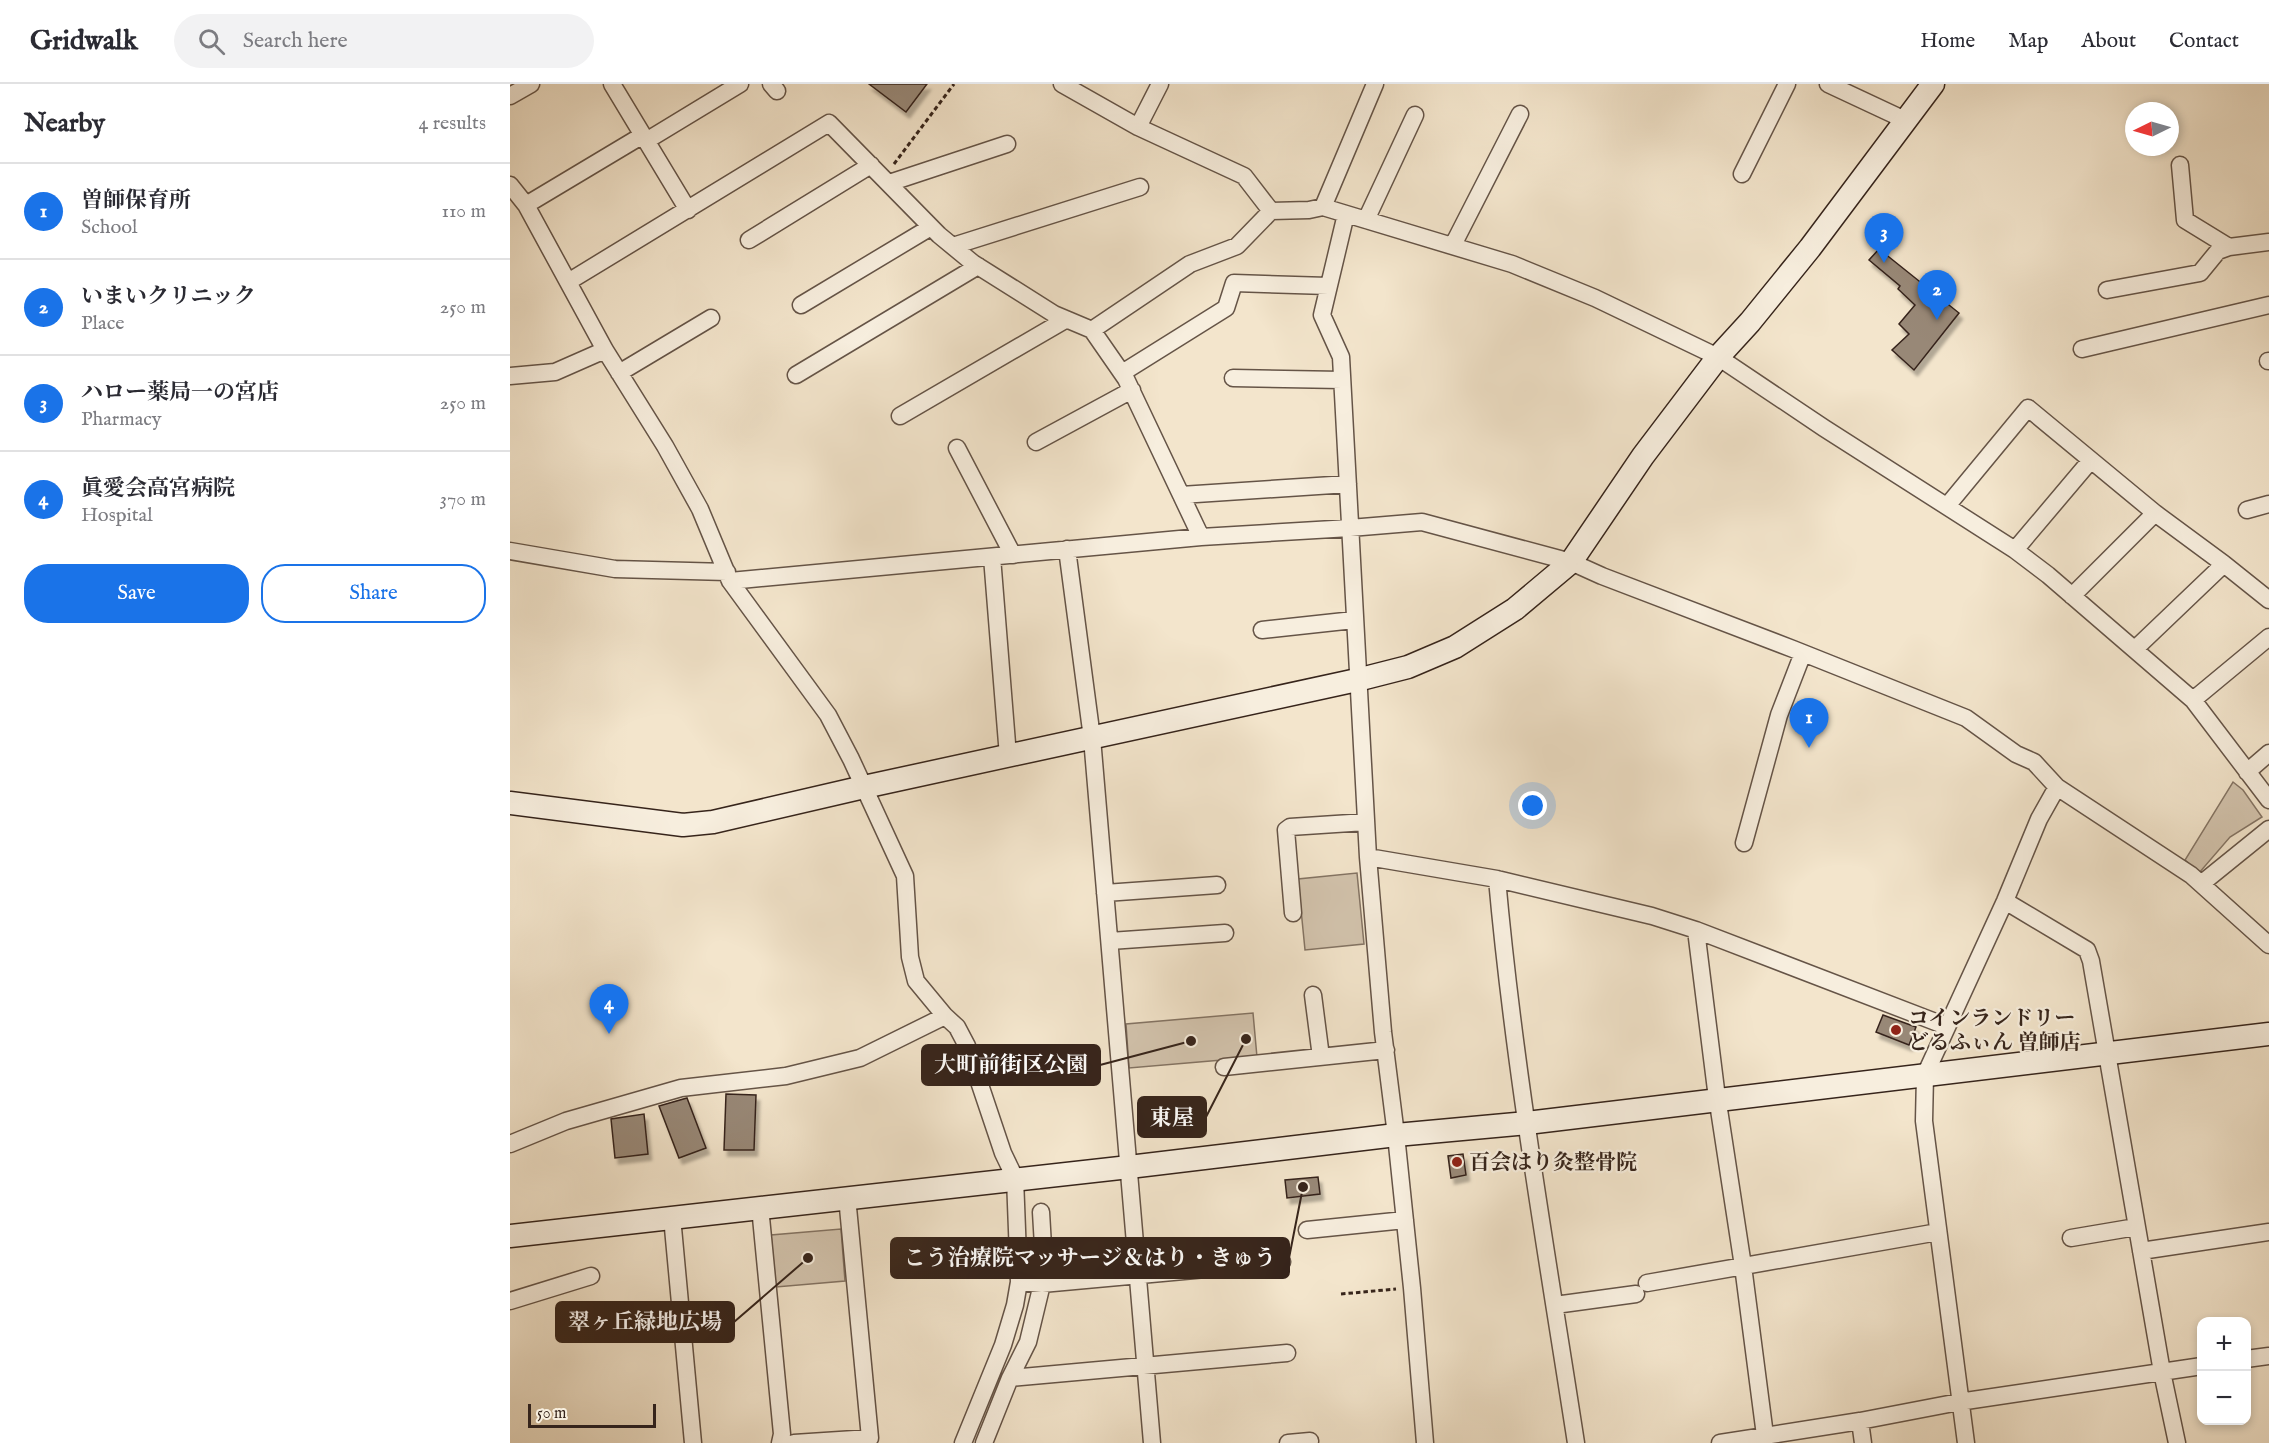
<!DOCTYPE html>
<meta charset="utf-8">
<style>
:root{--surface:#fff;--page:#f2f2f3;--text:#2b2b33;--muted:#7c7c81;--line:#e1e1e2;--accent:#1a73e8}
body{margin:0;font-family:"IM FELL English","Noto Serif JP",serif;background:var(--page);color:var(--text)}
.controls{position:absolute;right:18px;bottom:18px;display:grid;overflow:hidden;border-radius:12px;box-shadow:0 3px 9px #0003}
.controls button{width:54px;height:54px;display:grid;place-items:center;padding:0;border:0;border-bottom:2px solid var(--line);background:var(--surface);color:var(--text);font:30px sans-serif}
.compass{position:absolute;left:1615px;top:18px;width:54px;height:54px;border-radius:50%;background:var(--surface);box-shadow:0 3px 9px #0003;rotate:265deg}
.scale{position:absolute;left:18px;bottom:15px;width:128px;box-sizing:border-box;padding-left:6px;border:3px solid #36241b;border-top:0;font-size:16px;line-height:21px;white-space:nowrap;color:#36241b;-webkit-text-stroke:4px #f7eede;paint-order:stroke}
.you{position:absolute;left:1023px;top:722px;width:21px;height:21px;margin:-15px;border:4px solid #fff;border-radius:50%;background:#1a73e8;box-shadow:0 0 0 9px #1a73e833}
.badge{display:grid;place-items:center;width:39px;height:39px;border-radius:50%;background:var(--accent);color:#fff;font-size:20px;font-weight:700}
.pin{position:absolute;translate:-50% -50px;filter:drop-shadow(0 2px 3px #0008)}
.pin::after{content:'';position:absolute;top:32px;width:21px;height:18px;background:inherit;clip-path:polygon(0 0,100% 0,50% 100%)}
.list{margin:0;padding:0;list-style:none}
h2{display:flex;justify-content:space-between;align-items:center;height:78px;margin:0;padding:0 24px;font-size:26px}
h2 small{font-size:20px;font-weight:400;color:var(--muted)}
.list li{display:grid;grid-template-columns:39px 1fr auto;gap:18px;align-items:center;box-sizing:border-box;height:96px;padding:0 24px;border-top:2px solid var(--line)}
.list b{display:block;font-size:22px;white-space:nowrap}
.list p{margin:0;font-size:20px;white-space:nowrap;color:var(--muted)}
.list em{font-size:20px;font-style:normal;color:var(--muted)}
.actions{display:flex;gap:12px;padding:18px 24px}
.actions a{flex:1;padding:14px 0;border:2px solid var(--accent);border-radius:24px;text-align:center;font-size:21px;color:var(--accent)}
.actions .main{background:var(--accent);color:#fff}
.icon{flex:none;width:33px;height:33px;fill:none;stroke:currentColor;stroke-width:2;stroke-linecap:round;stroke-linejoin:round}
.map{position:relative;flex:none;width:1759px;height:1359px;overflow:hidden}
header{display:flex;align-items:center;gap:36px;box-sizing:border-box;height:84px;padding:0 30px;background:var(--surface);border-bottom:2px solid var(--line)}
header strong{font-size:28px}
nav{display:flex;gap:33px;margin-inline-start:auto;font-size:21px}
.search{width:420px;height:54px;background:var(--page);display:flex;align-items:center;gap:15px;box-sizing:border-box;padding:0 21px;border-radius:33px;color:var(--muted);font-size:22px}
main{display:flex}
aside{flex:1;background:var(--surface)}
.map>svg:first-child{display:block}
.green{fill:#d3c4ae;stroke:#847464;stroke-width:1.5}
.building{fill:#988877;stroke:#36241b;stroke-width:1.5;filter:url(#shadow)}
.lines{fill:none;stroke-linecap:round;stroke-linejoin:round}
.street-casing{stroke:#655447;stroke-width:19}
.secondary-casing{stroke:#36241b;stroke-width:25}
.path{stroke:#36241b;stroke-width:3;stroke-dasharray:4.5 3;stroke-linecap:butt}
.street{stroke:#f7eede;stroke-width:16}
.secondary{stroke:#f7eede;stroke-width:22}
.poi-dot{fill:#8f2418;stroke:#f7eede;stroke-width:2}
.labels{text-anchor:middle;stroke-width:4.5;stroke-linejoin:round;paint-order:stroke}
.poi-label{font-size:21px;font-weight:bold;fill:#36241b;stroke:#f7eede;text-anchor:start}
.leader{fill:none;stroke:#36241b;stroke-width:2}
.callout-dot{fill:#36241b;stroke:#f7eede;stroke-width:2}
.callout{fill:#36241b;stroke:#36241b;stroke-width:2}
.callout-label{font-size:22px;text-anchor:middle;font-weight:bold;fill:#fff}
</style>
<header>
<strong>Gridwalk</strong>
<div class="search"><svg class="icon" aria-label="search" viewBox="0 0 24 24"><circle cx="10" cy="10" r="6"/><path d="M15 15l6 6"/></svg>Search here</div>
<nav><a>Home</a><a>Map</a><a>About</a><a>Contact</a></nav>
</header>
<main>
<aside>
<h2>Nearby<small>4 results</small></h2>
<ul class="list">
<li><span class="badge">1</span><div><b>曽師保育所</b><p>School</p></div><em>110 m</em></li>
<li><span class="badge">2</span><div><b>いまいクリニック</b><p>Place</p></div><em>250 m</em></li>
<li><span class="badge">3</span><div><b>ハロー薬局一の宮店</b><p>Pharmacy</p></div><em>250 m</em></li>
<li><span class="badge">4</span><div><b>眞愛会高宮病院</b><p>Hospital</p></div><em>370 m</em></li>
</ul>
<div class="actions"><a class="main">Save</a><a>Share</a></div>
</aside>
<div class="map">
<svg width="1759" height="1359" viewBox="0 0 1759 1359">
<defs>
<filter id="shadow"><feDropShadow dx="3.5" dy="6" stdDeviation="1.5" flood-color="#0004"/></filter>
</defs>
<rect width="100%" height="100%" fill="#f3e5cc"/>
<filter id="stains"><feTurbulence type="fractalNoise" baseFrequency=".00333" numOctaves="4"/><feColorMatrix values="0 0 0 0 .2 0 0 0 0 .09 0 0 0 0 .02 0 0 0 .5 -.17"/></filter>
<radialGradient id="worn" r=".72"><stop offset=".6" stop-color="#630" stop-opacity="0"/><stop offset="1" stop-color="#630" stop-opacity=".3"/></radialGradient>
<path class="green" d="M1723,698L1733,706L1752,733L1720,753L1689,789L1675,776Z
M847,789L854,860L795,866L788,795Z
M743,929L747,973L619,984L616,940Z
M331,1145L335,1197L266,1203L261,1151Z"/>
<path class="building" d="M359,0H417L396,28Z
M1369,165L1449,229L1404,286L1382,266L1399,250L1389,240L1405,221L1388,205L1390,202L1359,176Z
M1373,931L1406,943L1399,961L1366,948Z
M216,1010L246,1011L244,1066H214Z
M177,1014L196,1064L169,1074L149,1022Z
M134,1030L138,1070L105,1074L101,1035Z
M953,1070L956,1091L941,1094L938,1072Z
M808,1093L810,1110L777,1114L775,1096Z"/>
<g class="lines">
<g class="street-casing">
<path id="street" d="M102,0L178,126
M261,0L267,7
M552,0L628,43L734,92L761,127
M1318,0L1395,36
M0,12L21,0
M628,43L650,0
M136,57L230,0
M1670,81L1675,136L1719,163
M1232,90L1277,0
M379,99L497,60
M0,101L16,121L95,266L155,362L190,425L220,497L318,631L341,675L395,792L400,873L406,897L435,932L447,943L457,962L493,1069L505,1094L509,1198L505,1221L493,1261L453,1359
M16,121L133,51
M813,123L865,0
M836,130L812,231L831,273L858,773L873,948L886,1051L902,1204L915,1359
M856,136L905,31
M239,156L361,81
M943,161L1010,30
M443,162L630,103
M58,198L319,39L429,151L463,179L544,230L582,246L616,295L691,453
M1597,206L1690,189L1708,167L1719,163L1759,158
M291,221L421,143
M582,246L680,180L727,162L761,127L799,126L813,123L1002,180L1085,214L1208,273L1314,344L1505,466L1538,491L1683,616L1759,716
M1572,265L1759,221
M1758,277H1759
M109,289L201,234
M612,289L716,224L724,199L818,202
M286,291L468,182
M0,292L45,288L95,266
M723,294L832,296
M390,332L555,236
M526,358L622,306
M447,364L503,471
M671,411L838,400
M1437,422L1518,324L1645,429L1562,512
M1737,426L1759,420
M1645,429L1714,480L1759,516
M557,465L582,654L642,1359
M1505,466L1581,376
M0,467L105,485L217,488
M482,473L498,672
M220,497L691,453L840,444L912,438L1061,478L1092,492L1283,565L1456,634L1506,670L1524,678L1547,703L1681,791L1759,861
M752,546L844,536
M1625,565L1714,480
M1683,616L1759,553
M1737,688L1759,669
M1234,759L1269,631L1293,569
M858,773L987,795L1142,832L1186,846L1436,942
M987,795C1004,984 1037,1171 1066,1359
M1691,800L1759,745
M595,809L707,801
M1495,817L1577,866L1581,877L1652,1288L1667,1359
M783,829L776,746L780,743L856,738
M1186,846L1206,1006L1233,1182L1256,1359
M600,857L715,849
M803,911L811,973
M714,983L876,966
M0,1060L56,1037L171,1004L276,992L350,974L435,932
M250,1123L272,1350L270,1359
M162,1133L183,1359
M797,1146L895,1136
M1561,1154L1626,1143
M1631,1167L1759,1148
M509,1198L532,1200L772,1178
M1137,1199L1428,1148
M0,1217L81,1192
M1045,1221L1126,1210
M1736,1275L1759,1272
M500,1294L777,1269
M1350,1337L1353,1359
M284,1359L360,1354L337,1113
M474,1359L500,1294L518,1258L532,1200L533,1162L531,1128
M778,1359L800,1357
M1210,1359L1350,1337L1449,1318L1692,1282
M1456,1359L1414,1037L1415,991L1495,817L1529,735L1547,703"/>
</g>
<g class="secondary-casing">
<path id="secondary" d="M0,719L173,741L203,738L354,703L847,596L898,583L945,563L1005,525L1061,478L1133,372L1208,273L1240,238L1300,164L1423,0
M0,1152L619,1083L886,1051L1017,1039L1759,950"/>
</g>
<path class="path" d="M384,80L444,0
M831,1210L886,1205"/>
<use href="#street" class="street"/>
<use href="#secondary" class="secondary"/>
</g>
<g class="poi-dot">
<circle cx="1386" cy="946" r="6"/>
<circle cx="947" cy="1078" r="6"/>
</g>
<g class="labels">
<g class="poi-label">
<text x="1398" y="941">コインランドリー<tspan x="1398" dy="24">どるふぃん 曽師店</tspan></text>
<text x="959" y="1085">百会はり灸整骨院</text>
</g>
</g>
<path class="leader" d="M681 957L590 981M736 955L696 1033M793 1103L779 1174M298 1174L224 1238"/>
<g class="callout-dot">
<circle cx="681" cy="957" r="6"/>
<circle cx="736" cy="955" r="6"/>
<circle cx="793" cy="1103" r="6"/>
<circle cx="298" cy="1174" r="6"/>
</g>
<g class="callout">
<rect x="412" y="961" width="178" height="40" rx="6"/>
<rect x="628" y="1013" width="68" height="40" rx="6"/>
<rect x="381" y="1154" width="398" height="40" rx="6"/>
<rect x="46" y="1218" width="178" height="40" rx="6"/>
</g>
<g class="callout-label">
<text x="501" y="988">大町前街区公園</text>
<text x="662" y="1041">東屋</text>
<text x="580" y="1181">こう治療院マッサージ＆はり・きゅう</text>
<text x="135" y="1245">翠ヶ丘緑地広場</text>
</g>
<rect width="100%" height="100%" filter="url(#stains)"/>
<rect width="100%" height="100%" fill="url(#worn)"/>
</svg>
<div class="controls">
<button>+</button>
<button>−</button>
</div>
<svg class="compass" viewBox="-18 -18 36 36"><path d="M0-13l5 13h-10z" fill="#e53935"/><path d="M0 13l5-13h-10z" fill="#7c7c81"/></svg>
<div class="scale">50 m</div>
<div class="you"></div>
<div class="pin badge" style="left:1299px;top:664px">1</div>
<div class="pin badge" style="left:1427px;top:236px">2</div>
<div class="pin badge" style="left:1374px;top:179px">3</div>
<div class="pin badge" style="left:99px;top:950px">4</div>
</div>
</main>
